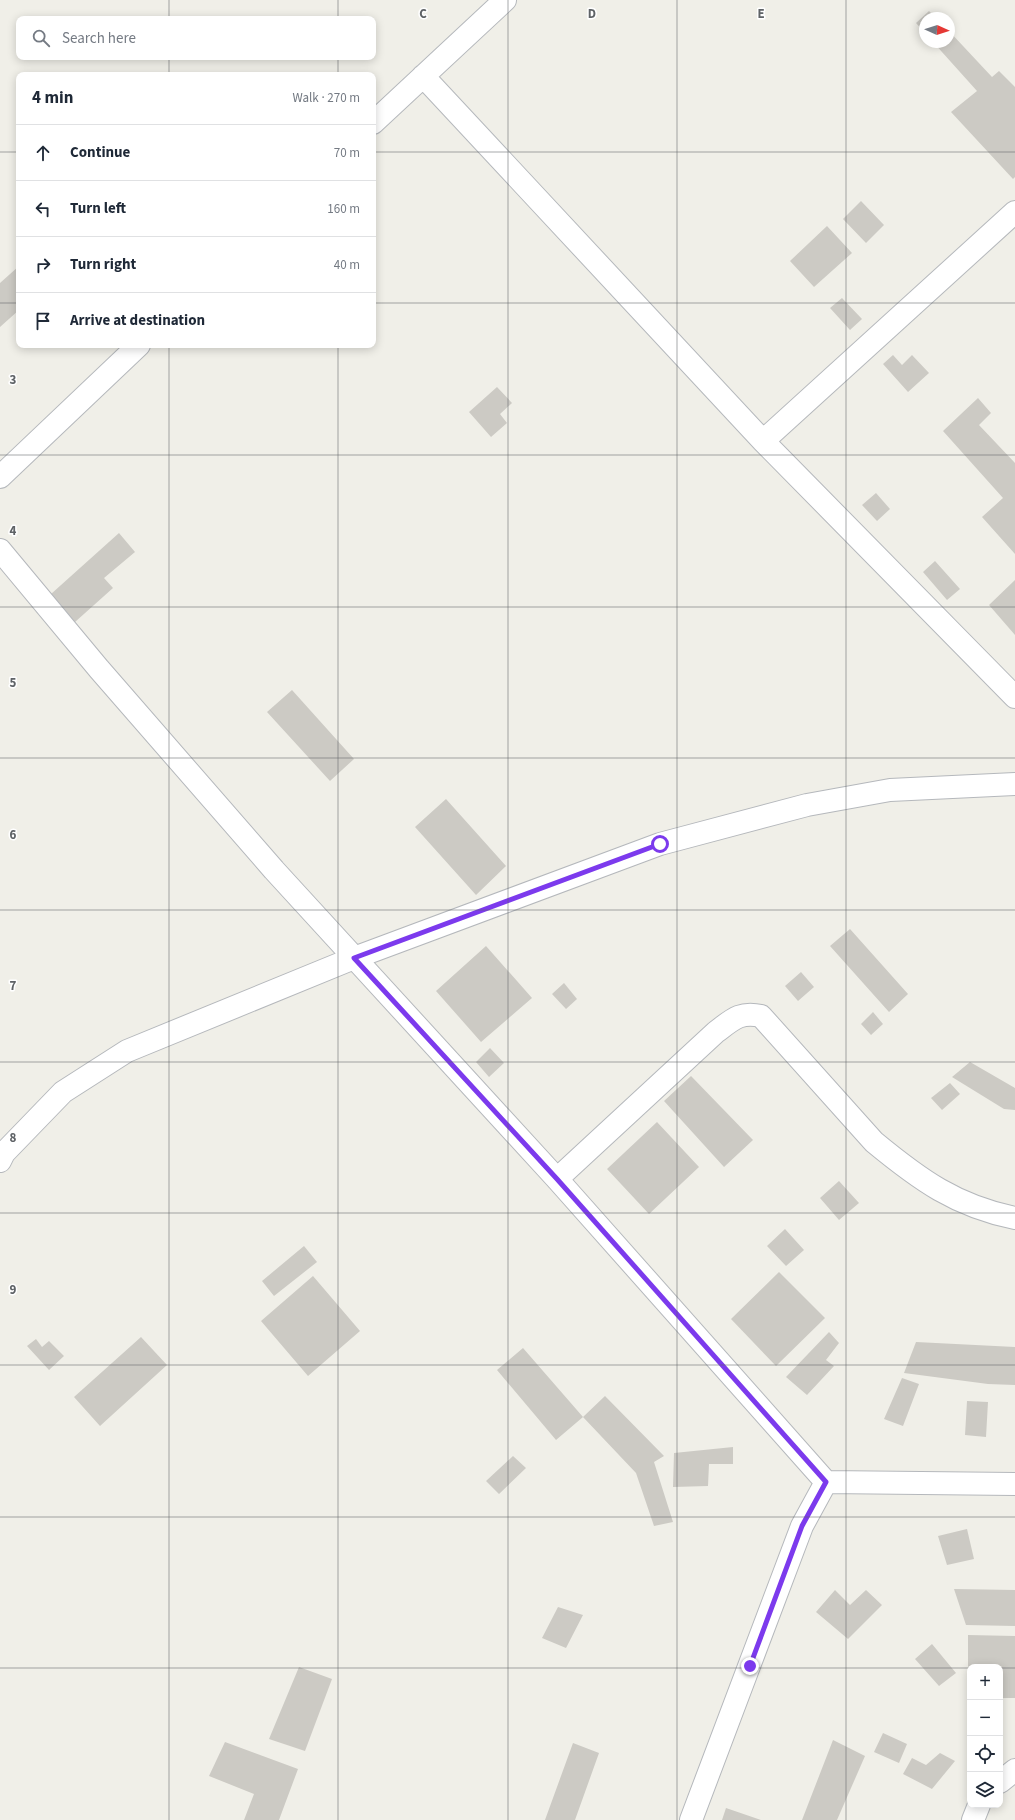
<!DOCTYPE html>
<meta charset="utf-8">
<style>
:root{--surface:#fff;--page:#f2f2f3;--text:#1f2937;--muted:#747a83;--line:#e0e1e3}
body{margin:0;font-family:"Source Sans 3",sans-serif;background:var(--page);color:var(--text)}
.controls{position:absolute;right:12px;bottom:12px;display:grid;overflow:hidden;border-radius:8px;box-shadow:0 2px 10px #0003}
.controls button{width:36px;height:36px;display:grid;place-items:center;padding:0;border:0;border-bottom:1px solid var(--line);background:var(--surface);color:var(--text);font:20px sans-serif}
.compass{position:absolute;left:919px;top:12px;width:36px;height:36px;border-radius:50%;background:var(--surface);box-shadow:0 2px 10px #0003;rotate:93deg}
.stop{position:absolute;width:12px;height:12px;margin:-9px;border:3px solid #7c3aed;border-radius:50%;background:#fff}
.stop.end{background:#7c3aed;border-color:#fff;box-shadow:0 1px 4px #0008}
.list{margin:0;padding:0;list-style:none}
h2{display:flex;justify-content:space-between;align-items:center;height:52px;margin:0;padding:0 16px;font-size:17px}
h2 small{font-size:13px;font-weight:400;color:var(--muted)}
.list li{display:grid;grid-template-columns:26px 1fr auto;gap:12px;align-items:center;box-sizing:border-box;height:56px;padding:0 16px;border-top:1px solid var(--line)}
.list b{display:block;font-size:15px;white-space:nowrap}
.list em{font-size:13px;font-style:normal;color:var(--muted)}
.icon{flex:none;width:22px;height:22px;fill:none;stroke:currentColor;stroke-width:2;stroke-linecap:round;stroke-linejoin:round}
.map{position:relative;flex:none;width:1015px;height:1820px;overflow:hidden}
.search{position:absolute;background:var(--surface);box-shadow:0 2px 10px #0003;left:16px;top:16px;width:360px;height:44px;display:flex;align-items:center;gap:10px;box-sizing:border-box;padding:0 14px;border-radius:8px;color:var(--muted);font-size:15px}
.panel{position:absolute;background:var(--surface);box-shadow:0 2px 10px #0003;left:16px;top:72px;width:360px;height:276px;border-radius:8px}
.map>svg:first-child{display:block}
.building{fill:#cccac4}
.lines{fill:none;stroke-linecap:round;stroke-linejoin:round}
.minor-casing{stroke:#b5b8bc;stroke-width:24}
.minor{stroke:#fff;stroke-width:22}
.route{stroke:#7c3aed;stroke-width:5}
.grid{fill:none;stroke:#5f6367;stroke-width:1;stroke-opacity:0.55}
.grid-label{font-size:13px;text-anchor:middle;font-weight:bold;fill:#5f6367;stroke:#fff;stroke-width:3;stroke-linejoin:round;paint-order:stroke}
</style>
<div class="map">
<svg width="1015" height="1820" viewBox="0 0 1015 1820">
<rect width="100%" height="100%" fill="#f0efe8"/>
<path class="building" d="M929,11L936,18H925V33L916,23Z
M949,31L992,77L999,71L1015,87V177L1013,179L951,112L977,91L933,42H949Z
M861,201L884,225L866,243L843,219Z
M827,226L852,253L814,287L790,261Z
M19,266V310L0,327V283Z
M842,298L862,319L850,330L830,308Z
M893,355L902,365L912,355L929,373L908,392L883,364Z
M497,387L512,403L500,414L507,423L491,437L469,412Z
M978,398L991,413L979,425L1015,463V554L982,517L1003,498L943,431Z
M876,493L890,509L877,521L862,505Z
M119,533L135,552L104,578L113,588L75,622L51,594Z
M935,561L960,589L947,600L923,572Z
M1015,580V635L989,605Z
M292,690L354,759L330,781L267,712Z
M446,799L506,866L476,895L415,827Z
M850,929L908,994L889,1012L830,946Z
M486,946L532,998L481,1042L436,991Z
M801,972L814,987L798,1001L785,986Z
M564,983L577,999L566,1009L552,994Z
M873,1012L883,1024L871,1035L861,1024Z
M490,1048L504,1063L489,1077L476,1062Z
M970,1062L1015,1088V1110L1004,1109L952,1077Z
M691,1076L753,1140L724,1167L664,1101Z
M950,1083L960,1094L942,1110L931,1098Z
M657,1122L699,1167L649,1214L607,1169Z
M839,1181L859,1203L839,1220L820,1198Z
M785,1229L804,1250L786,1266L767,1246Z
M304,1246L317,1262L274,1296L262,1281Z
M779,1272L825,1318L776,1366L731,1319Z
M313,1276L360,1331L308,1376L261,1321Z
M829,1332L839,1343L826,1360L834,1366L807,1395L786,1377Z
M141,1337L167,1365L100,1426L74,1397Z
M36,1339L42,1347L49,1341L64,1356L49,1370L27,1346Z
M916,1342L1015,1347V1385L988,1384L904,1373Z
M523,1348L583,1417L605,1396L664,1456L654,1462L673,1522L654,1526L636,1473L583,1417L556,1440L497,1370Z
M902,1378L919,1384L903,1426L884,1419Z
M967,1401L988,1402L986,1437L965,1435Z
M733,1447V1464H709L708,1486L673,1487L674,1453Z
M513,1456L526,1468L499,1494L486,1481Z
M967,1529L974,1559L947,1565L938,1536Z
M954,1589L1015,1590V1626L966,1625Z
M835,1590L850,1605L866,1590L882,1605L848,1639L816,1612Z
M558,1607L583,1615L566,1648L542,1638Z
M968,1635L1015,1636V1698H1000V1667H968Z
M932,1644L956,1673L939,1686L915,1659Z
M299,1667L332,1679L305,1751L269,1739Z
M883,1733L907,1744L899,1763L874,1752Z
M833,1740L865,1756L837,1820H802Z
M225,1742L298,1769L279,1820H244L254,1794L209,1776Z
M573,1743L599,1753L575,1820H545Z
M940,1753L955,1761L932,1789L903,1774L912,1758L926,1765Z
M726,1808L761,1820H722Z"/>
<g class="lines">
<g class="minor-casing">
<path id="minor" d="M423,76L763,441L1015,697
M373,123L505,0
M763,441L1015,212
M0,477L139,345
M0,550L99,669L274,870L557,1179L826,1482L1015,1484
M0,1161L4,1153L63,1092L127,1051L354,958L660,844L807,805L890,790L1015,784
M557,1179L716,1032C732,1020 740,1011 761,1016L874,1142C920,1180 956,1206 1015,1218
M1000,1782L1015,1770
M691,1820L802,1526L826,1482
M973,1820L979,1805"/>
</g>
<use href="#minor" class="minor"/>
</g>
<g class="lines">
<path class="route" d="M660,844L354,958L557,1179L826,1482L802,1526L750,1666"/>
</g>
<path class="grid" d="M169,0V19M338,0V19M508,0V1820M677,0V1820M846,0V1820M169,57V75M338,57V75M0,152H19M373,152H1015M0,303H19M373,303H1015M169,345V1820M338,345V1820M0,455H1015M0,607H1015M0,758H1015M0,910H1015M0,1062H1015M0,1213H1015M0,1365H1015M0,1517H1015M0,1668H970M1000,1668H1015"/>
<g class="grid-label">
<text x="423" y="18">C</text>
<text x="592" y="18">D</text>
<text x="761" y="18">E</text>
<text x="13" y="384">3</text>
<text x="13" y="535">4</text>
<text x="13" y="687">5</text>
<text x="13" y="839">6</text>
<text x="13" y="990">7</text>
<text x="13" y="1142">8</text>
<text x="13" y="1294">9</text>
</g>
</svg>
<div class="controls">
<button>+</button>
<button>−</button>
<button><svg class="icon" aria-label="locate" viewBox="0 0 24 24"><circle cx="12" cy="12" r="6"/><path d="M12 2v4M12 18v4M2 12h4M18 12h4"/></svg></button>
<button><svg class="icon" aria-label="layers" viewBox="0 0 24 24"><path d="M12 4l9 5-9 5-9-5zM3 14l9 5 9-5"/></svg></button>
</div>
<svg class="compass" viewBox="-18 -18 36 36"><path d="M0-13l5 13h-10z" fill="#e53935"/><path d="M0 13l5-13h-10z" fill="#747a83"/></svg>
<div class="stop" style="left:660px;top:844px"></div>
<div class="stop end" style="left:750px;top:1666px"></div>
<div class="search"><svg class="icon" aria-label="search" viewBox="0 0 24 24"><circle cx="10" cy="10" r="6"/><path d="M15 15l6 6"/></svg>Search here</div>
<section class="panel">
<h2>4 min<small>Walk · 270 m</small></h2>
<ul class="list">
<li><svg class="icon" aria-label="ahead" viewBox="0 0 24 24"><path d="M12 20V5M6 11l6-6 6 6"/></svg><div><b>Continue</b></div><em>70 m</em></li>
<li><svg class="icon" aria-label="left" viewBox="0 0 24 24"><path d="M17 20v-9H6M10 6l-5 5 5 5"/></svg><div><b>Turn left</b></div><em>160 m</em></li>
<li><svg class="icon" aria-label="right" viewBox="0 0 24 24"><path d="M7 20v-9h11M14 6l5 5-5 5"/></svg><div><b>Turn right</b></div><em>40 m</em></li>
<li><svg class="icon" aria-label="arrive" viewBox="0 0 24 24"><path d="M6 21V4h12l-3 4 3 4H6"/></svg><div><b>Arrive at destination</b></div></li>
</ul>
</section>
</div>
